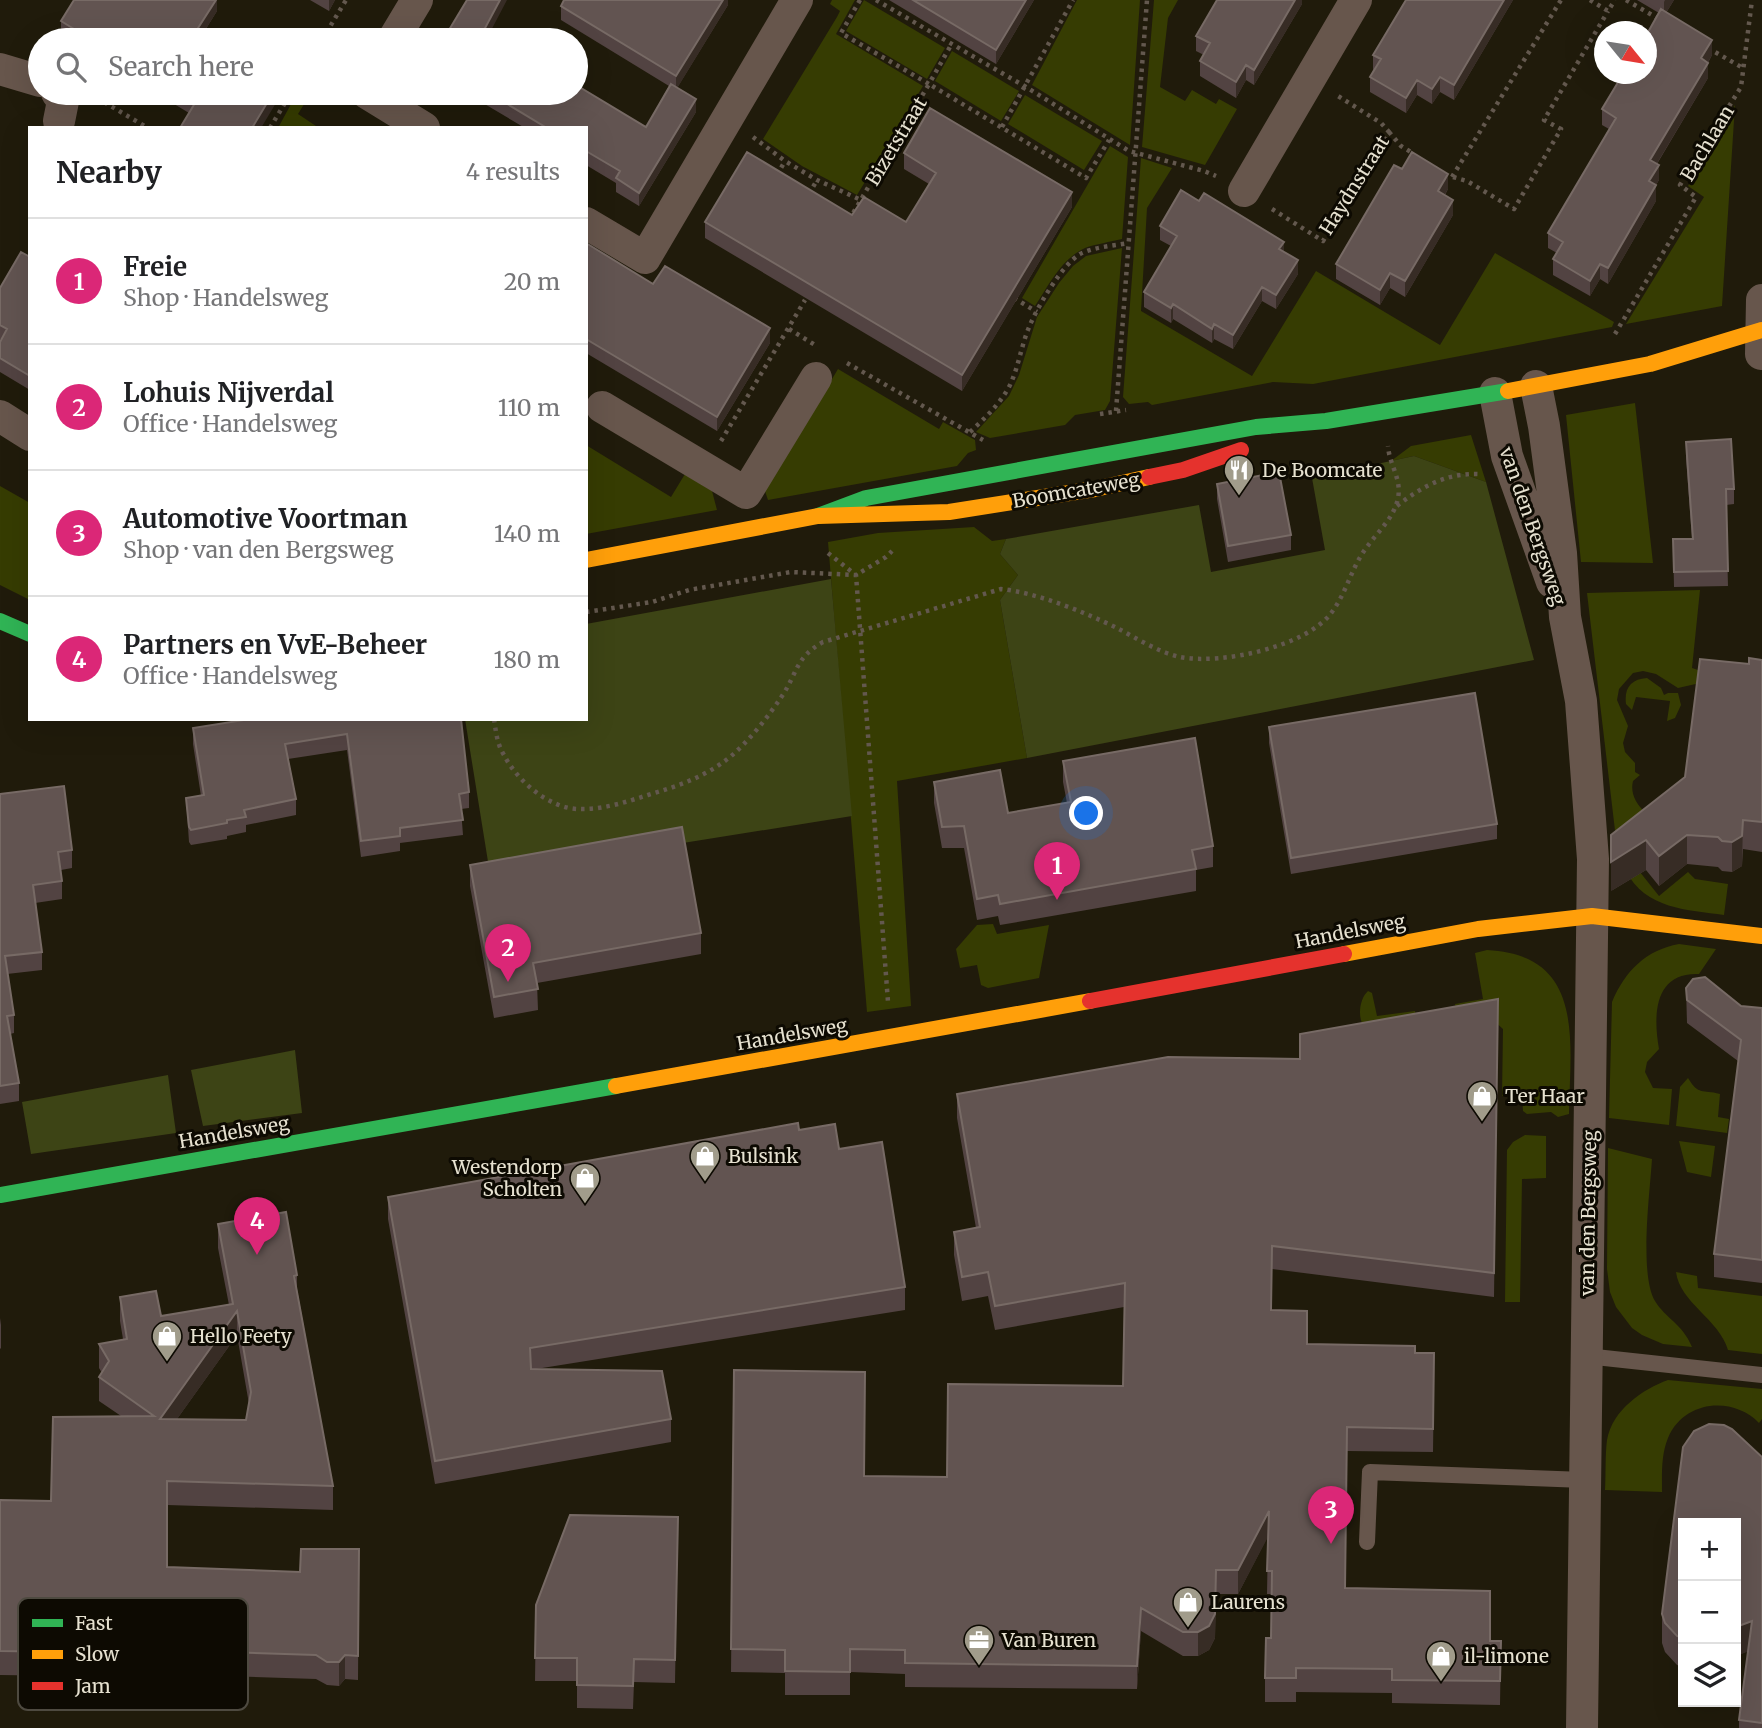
<!DOCTYPE html>
<meta charset="utf-8">
<style>
:root{--surface:#fff;--page:#f6f6f6;--text:#202124;--muted:#757577;--line:#e0e0e0;--accent:#db2777}
body{margin:0;font-family:Merriweather,serif;background:var(--page);color:var(--text)}
.controls{position:absolute;right:21px;bottom:21px;display:grid;overflow:hidden;border-radius:0px;box-shadow:0 7px 28px #0002}
.controls button{width:63px;height:63px;display:grid;place-items:center;padding:0;border:0;border-bottom:2px solid var(--line);background:var(--surface);color:var(--text);font:35px sans-serif}
.compass{position:absolute;left:1594px;top:21px;width:63px;height:63px;border-radius:50%;background:var(--surface);box-shadow:0 7px 28px #0002;rotate:120deg}
.you{position:absolute;left:1087px;top:814px;width:24px;height:24px;margin:-18px;border:5px solid #fff;border-radius:50%;background:#1a73e8;box-shadow:0 0 0 10px #1a73e833}
.badge{display:grid;place-items:center;width:46px;height:46px;border-radius:50%;background:var(--accent);color:#fff;font-size:23px;font-weight:700}
.pin{position:absolute;translate:-50% -58px;filter:drop-shadow(0 2px 4px #0008)}
.pin::after{content:'';position:absolute;top:37px;width:24px;height:21px;background:inherit;clip-path:polygon(0 0,100% 0,50% 100%)}
.list{margin:0;padding:0;list-style:none}
h2{display:flex;justify-content:space-between;align-items:center;height:91px;margin:0;padding:0 28px;font-size:30px}
h2 small{font-size:23px;font-weight:400;color:var(--muted)}
.list li{display:grid;grid-template-columns:46px 1fr auto;gap:21px;align-items:center;box-sizing:border-box;height:126px;padding:0 28px;border-top:2px solid var(--line)}
.list b{display:block;font-size:26px;white-space:nowrap}
.list p{margin:0;font-size:23px;white-space:nowrap;color:var(--muted)}
.list em{font-size:23px;font-style:normal;color:var(--muted)}
.icon{flex:none;width:38px;height:38px;fill:none;stroke:currentColor;stroke-width:2;stroke-linecap:round;stroke-linejoin:round}
.map{position:relative;flex:none;width:1762px;height:1728px;overflow:hidden}
.search{position:absolute;background:var(--surface);box-shadow:0 7px 28px #0002;left:28px;top:28px;width:560px;height:77px;display:flex;align-items:center;gap:18px;box-sizing:border-box;padding:0 24px;border-radius:38px;color:var(--muted);font-size:26px}
.panel{position:absolute;background:var(--surface);box-shadow:0 7px 28px #0002;left:28px;top:126px;width:560px;height:595px;border-radius:0px}
.map>svg:first-child{display:block}
.green{fill:#363c02}
.forest{fill:#3d4415}
.lines{fill:none;stroke-linecap:round;stroke-linejoin:round}
.path{stroke:#63584e;stroke-width:4.5;stroke-dasharray:3.5 5;stroke-linecap:butt}
.lane{stroke:#67564c;stroke-width:16}
.street{stroke:#67564c;stroke-width:32}
.fast{stroke:#30b455;stroke-width:16}
.slow{stroke:#ff9f0a;stroke-width:16}
.jam{stroke:#e5322d;stroke-width:16}
.wall{fill:#524342;fill-rule:evenodd}
.shaded-wall{fill:#372c25}
.building{fill:#625451;stroke:#776a65;stroke-width:2;fill-rule:evenodd}
.labels{text-anchor:middle;stroke-width:6;stroke-linejoin:round;paint-order:stroke}
.street-label{font-size:19px;fill:#e6e1d0;stroke:#0d0a02}
.poi-label{font-size:19px;fill:#e6e1d0;stroke:#0d0a02;text-anchor:start}
.key{fill:#0d0a02;stroke:#4e4a40;stroke-width:2}
.key-label{font-size:19px;fill:#e6e1d0}
</style>
<div class="map">
<svg width="1762" height="1728" viewBox="0 0 1762 1728">
<rect width="100%" height="100%" fill="#201b0b"/>
<path class="green" d="M832,0H855L836,34L923,86L857,195L802,166L763,139L837,17L840,11L830,4Z
M864,0L945,48L927,79L846,31Z
M1077,0H1140L1130,145L1032,85Z
M1154,0H1178L1168,18L1160,87L1185,101L1192,90L1216,104L1219,99L1237,109L1205,165L1142,147Z
M952,51L1019,91L1001,121L935,81Z
M297,93H311L298,114L319,128H278Z
M1025,95L1102,141L1084,170L1008,124Z
M1735,105L1722,306L1626,324L1704,197L1688,186Z
M1110,146L1128,157L1122,239C1110,242 1096,244 1085,248C1061,259 1049,285 1035,306L1022,298Z
M1141,158L1172,168L1147,208L1141,311L1252,376L1316,271L1440,345L1495,253L1614,322L1612,327L1313,384L1273,382L1152,405L1148,402L1129,404L1123,397Z
M1122,248L1110,401L1105,410L1075,415L1065,425L990,438L976,432L1009,396L1019,375L1037,317L1059,283L1073,266L1086,256Z
M838,369L939,429L943,422L975,440L976,450L968,453L957,466L768,500L765,491Z
M1635,403L1653,563L1581,562L1566,415Z
M1471,435L1486,482L1414,456L1391,461L1411,446Z
M586,445L671,497L685,474L712,491L717,510L586,534Z
M0,486L30,503V600L0,585Z
M974,527L992,541L1006,539L1000,554L1018,575L1000,600L1027,758L897,781L911,1006L867,1012L828,542L878,533Z
M1700,590L1692,668L1701,671L1700,683L1678,688L1656,674L1643,671L1633,673L1619,689L1617,700L1628,726L1623,743L1625,752L1635,763V772L1640,775L1633,781C1630,793 1636,804 1645,812L1624,852L1659,896L1688,872L1695,879L1728,884L1724,915C1688,910 1645,909 1626,871C1622,862 1619,850 1616,839L1587,593Z
M1647,678L1661,688L1664,695L1668,693H1678L1681,705L1675,718L1667,721L1670,701L1636,697L1632,710L1626,704C1624,688 1631,679 1647,678Z
M993,924L997,934L1049,925L1039,978L988,988L981,985L977,965L960,968L956,949L977,925Z
M1679,944L1716,949L1699,974C1654,972 1653,1015 1659,1049L1647,1062L1645,1072L1653,1088L1672,1089L1669,1125L1609,1118L1612,1002C1625,971 1646,950 1679,944Z
M1487,950C1586,955 1570,1042 1569,1114L1558,1117L1551,1112L1527,1114L1523,1111L1522,1097L1502,1096L1503,1029L1493,1020L1459,1026L1455,1004L1483,999L1475,953Z
M1368,991L1372,993L1377,1016L1415,1011L1417,1023L1365,1028C1357,1019 1359,999 1368,991Z
M1688,1078C1699,1096 1702,1089 1720,1094L1718,1117L1729,1119L1727,1133L1676,1126L1680,1087Z
M1525,1135L1546,1136V1178L1522,1179L1520,1302H1505L1507,1150L1513,1142Z
M1679,1141L1715,1146L1711,1177L1687,1172Z
M1608,1148L1652,1159C1650,1192 1639,1274 1655,1301C1666,1319 1682,1323 1692,1347L1663,1344L1642,1335L1632,1328L1616,1307L1610,1292L1607,1269Z
M1676,1272L1697,1276L1698,1288L1762,1296V1354L1728,1350C1719,1319 1680,1303 1676,1272Z
M1668,1380L1762,1389V1419L1759,1423C1733,1396 1684,1400 1668,1438C1661,1455 1662,1474 1662,1492L1605,1490C1606,1474 1605,1456 1607,1440C1612,1410 1643,1389 1668,1380Z"/>
<path class="forest" d="M1414,456L1486,482L1534,660L1027,758L1000,600L1018,575L1000,554L1006,539L1199,505L1211,572L1325,550L1312,478Z
M831,579L852,816L490,874L465,719H586V624Z
M295,1050L302,1113L203,1126L191,1070Z
M168,1075L176,1133L31,1154L22,1102Z"/>
<g class="lines">
<path class="path" d="M860,0L841,33L929,84L951,45
M876,0L1026,87L1129,151L1204,171L1216,176
M1590,0L1608,11L1615,0
M1626,0L1659,19
M322,40L346,0
M1708,48L1743,68
M97,98L148,128
M1002,127L1073,0
M270,128L291,93
M1389,132L1401,146L1414,154
M753,137L785,161L817,180L861,200
M777,175L785,161
M1452,177L1561,0
M1453,177L1467,181L1514,209L1561,129L1544,120L1608,11
M809,194L817,180
M1272,209L1323,241L1389,132L1381,123L1338,96
M849,220L929,84L1086,178L1109,140
M1014,298L1037,312
M789,329L815,345
M1615,334L1696,197L1680,185L1741,87L1752,0
M847,363L983,440
M1116,411L1147,0
M1100,414L1126,410
M970,432C985,418 999,405 1009,387C1019,367 1021,345 1030,325C1038,306 1062,265 1080,254C1094,247 1112,246 1128,243
M721,441L805,300
M1397,506C1421,487 1446,473 1478,474
M828,553L856,575L888,1002
M586,612L652,602L689,590L791,572L856,575L886,557L892,551
M494,719C496,732 497,744 504,755C517,781 550,809 579,809C602,810 626,802 648,795C678,786 705,777 730,757C749,741 768,717 782,696C798,672 795,658 823,642L1001,589C1038,593 1084,612 1117,628C1136,638 1158,652 1180,657C1220,665 1307,647 1332,612C1346,593 1351,570 1364,551C1376,533 1394,519 1398,498C1402,479 1389,464 1388,446"/>
<path class="lane" d="M1586,1356L1762,1375
M1367,1542L1370,1472L1584,1480"/>
<path class="street" d="M393,40L417,0
M0,69L40,81
M57,93L63,101L59,121
M367,93L424,128
M1244,191L1356,0
M586,223L645,258L797,0
M1761,354L1762,300
M1536,386L1544,426L1561,553L1565,617L1581,701L1593,859L1582,1728
M1495,393L1507,456L1552,582
M602,407L746,493L816,378
M0,416L30,435"/>
<path class="fast" d="M818,516L866,498L1256,427L1326,421L1508,391
M0,621L30,634
M0,1195L616,1086"/>
<path class="slow" d="M1508,391L1650,364L1762,330
M586,560L818,516L949,512L1095,489L1149,477
M1344,954L1478,929L1592,916L1762,936
M616,1086L1090,1001"/>
<path class="jam" d="M1149,477L1183,470L1241,450
M1090,1001L1344,954"/>
</g>
<path class="wall" d="M217,0V11L199,40H69L61,35V21Z
M310,0H335L329,11Z
M728,0V5L677,88L696,112L639,206L616,192V183L586,165V128H525L466,93H576L646,127L669,86L561,20V6Z
M889,0H1034L996,64Z
M1302,0V4L1254,85L1246,80L1236,98L1200,76V61L1204,55L1196,51V36Z
M1406,0H1513L1454,100L1440,92L1432,104L1417,95L1406,113L1370,92V77L1373,70V55Z
M1637,0H1674L1666,13L1712,55L1708,63V78L1657,164L1659,180L1656,185V201L1608,284L1600,279L1590,296L1553,275V259L1557,253L1548,248V233L1609,129L1602,125V109L1659,13Z
M156,93H276V103L189,113Z
M904,153L1072,207L962,391L705,238V222H906L929,184L904,169Z
M1402,169L1448,189L1445,195L1453,215L1405,297L1390,288L1380,305L1336,279V264Z
M1160,226L1284,252L1298,274L1276,309L1262,301L1233,349L1214,339L1212,343L1173,319L1171,323L1144,307V292L1171,246L1160,240Z
M586,243L653,284L770,343L717,431L586,353Z
M30,257V390L0,372V342L1,340L0,339V288Z
M1686,442L1734,489V504L1726,505L1728,586L1674,587L1673,539H1692L1686,458Z
M1217,484L1291,535V550L1228,562L1217,499Z
M1762,660V852L1743,849L1742,866L1732,872L1722,871L1718,867L1687,864L1659,886L1646,870L1611,891L1685,777L1749,664Z
M461,719L469,792V808L461,809L463,835L400,843V851L361,857L347,750L288,759L296,799V815L246,825V832L227,836V839L191,845L189,842L186,798L201,796L193,744V728Z
M1269,727L1497,824V839L1291,874L1269,743Z
M1063,761L1213,846V867L1196,870V891L1000,925L998,916L977,920L964,848H942L934,803V782L1008,813L1067,803L1063,782Z
M0,794L72,850V868L61,870L62,881V899L35,903L42,952V970L7,974L14,1015V1033L10,1034L19,1083V1101L0,1104Z
M470,865L701,933V954L537,983L538,1010L494,1018L470,886Z
M1686,988L1741,1006L1762,1008V1283L1714,1277V1254L1738,1061L1687,1023Z
M1498,999L1494,1297L1272,1269L1271,1310L1307,1344L1415,1353L1434,1377L1433,1452L1347,1451L1345,1588L1490,1641H1501L1500,1705L1392,1703V1693L1296,1692V1702H1265V1678L1271,1638L1272,1594H1267L1268,1536L1238,1594H1216L1215,1638L1209,1650L1198,1656H1183L1141,1631L1137,1689L905,1687V1674L850,1672V1695H785V1673L731,1672L734,1370L864,1476L947,1477L1123,1386L1124,1307L995,1330L988,1296L962,1301L954,1255V1232L976,1228L957,1118V1094L1300,1059Z
M799,1130L839,1149L905,1287V1310L536,1369L671,1419V1442L435,1484L388,1219V1197Z
M218,1224L297,1275V1289L333,1486V1510L167,1505V1567L300,1572L359,1549L358,1680L345,1679L339,1686L327,1685L316,1679L166,1674V1677L112,1676V1702L70,1701V1676L0,1675V1500L51,1501L121,1416L99,1401V1377L102,1373L99,1368V1344L123,1339L120,1321V1297L161,1316L229,1305L218,1248ZM237,1335L249,1404L246,1420L177,1419Z
M0,1318L1,1325V1348L0,1349Z
M1709,1424L1724,1425L1732,1429L1762,1457V1728H1739V1720L1748,1651L1736,1656V1523H1683V1667L1677,1665L1665,1652L1662,1643V1614L1683,1447L1694,1431Z
M678,1517L675,1683L634,1682L633,1709L577,1708V1681H535L536,1605Z"/>
<path class="shaded-wall" d="M216,0H217V11L199,40H191Z
M329,0H335L329,11Z
M500,0H507L486,40L484,30Z
M723,0H728V5L676,90V76Z
M1026,0H1034L996,64V50Z
M1295,0H1302V4L1254,85V70Z
M1504,0H1513L1454,100V85Z
M1665,0H1674L1664,16V2Z
M1712,40V55L1701,74V58Z
M1708,63V78L1650,175V160Z
M1246,65V80L1236,98V82Z
M1440,77V92L1432,104V89Z
M1417,80V95L1406,113V98Z
M273,93H276V103L261,128H252Z
M696,99V112L639,206V193Z
M1659,165V180L1649,196V181Z
M1448,174V189L1438,206V191Z
M1656,185V201L1608,284V268Z
M1072,192V207L962,391V375Z
M1453,200V215L1405,297V281Z
M1284,242V256L1279,249Z
M1298,260V274L1276,309V295Z
M1600,264V279L1590,296V281Z
M1390,273V288L1380,305V290Z
M1262,287V301L1233,349V335Z
M1173,304V319L1171,323V308Z
M1214,324V339L1212,343V329Z
M770,328V343L717,431V417Z
M1743,820L1742,866L1732,872V842Z
M1687,835V864L1659,886V856Z
M1646,840V870L1611,891V862Z
M237,1311V1335L160,1443V1419Z
M1269,1511V1535L1238,1594V1570Z
M1216,1570L1215,1638L1209,1650L1198,1656V1632Z
M1141,1608V1631L1137,1689V1666Z
M1752,1621V1650L1736,1656V1627Z
M345,1655V1679L339,1686V1662Z"/>
<path class="building" d="M74,0H216L191,39L194,40H92L61,21Z
M467,0H500L484,30L501,40H443Z
M564,0H723L676,76L561,6Z
M913,0H1026L996,50Z
M1217,0H1295L1254,70L1246,65L1236,82L1200,61L1210,43L1196,36Z
M1406,0H1504L1454,85L1440,77L1432,89L1417,80L1406,98L1370,77L1381,59L1373,55Z
M1661,9L1712,40L1701,58L1708,63L1650,160L1659,165L1649,181L1656,185L1608,268L1600,264L1590,281L1553,259L1563,242L1548,233L1616,118L1602,109L1623,74H1647V34Z
M671,84L696,99L639,193L616,178L620,171L586,151V128H547L489,93H576V85L646,127Z
M179,93H273L252,128H180L195,103Z
M930,108L1072,192L962,375L705,222L747,152L852,215L864,197L906,222L936,173L904,153Z
M1412,152L1448,174L1438,191L1453,200L1405,281L1390,273L1380,290L1336,264L1394,165L1402,169Z
M1181,190L1199,201L1204,193L1284,242L1279,249L1298,260L1276,295L1262,287L1233,335L1214,324L1212,329L1173,304L1171,308L1144,292L1177,236L1160,226Z
M586,243L653,284L665,266L770,328L717,417L586,339Z
M21,252L30,257V376L0,358V342L7,329L0,325V288Z
M1731,439L1734,489H1726L1728,571L1674,572L1673,539H1693L1686,442Z
M1279,472L1291,535L1228,546L1217,484Z
M1749,658L1762,660V822L1743,820L1742,836L1732,842L1722,841L1718,837L1687,835L1659,856L1646,840L1611,862V835L1685,777L1700,659L1749,664Z
M1475,693L1497,824L1291,858L1269,727Z
M250,719H461L469,792L459,794L463,820L400,828V836L361,841L347,734L285,744L296,799L244,810L246,817L227,820V823L191,830L189,827L186,798L204,795L193,728Z
M1195,738L1213,846L1192,850L1196,869L1000,904L998,895L977,899L964,826L942,827L934,782L1000,770L1008,813L1071,802L1063,761Z
M64,786L72,850L58,852L62,881L33,885L42,952L5,956L14,1015L7,1016L19,1083L0,1086V794Z
M682,827L701,933L533,963L538,989L494,997L470,865Z
M1705,977L1741,1006L1762,1008V1260L1714,1254L1741,1040L1687,1000L1686,988L1693,979Z
M1498,999L1494,1273L1272,1246L1271,1310L1307,1311V1344L1415,1346V1353H1434L1433,1429L1347,1427L1345,1588L1490,1591V1641H1501L1500,1681L1392,1680V1669L1296,1668V1678H1265L1266,1638H1271L1272,1571H1267L1269,1511L1238,1570H1216L1215,1614L1209,1626L1198,1632H1183L1141,1608L1137,1666L905,1663V1650L850,1649V1672L785,1671V1650L731,1649L734,1370L865,1372L864,1476L947,1477L948,1384L1123,1386L1125,1283L995,1306L988,1272L962,1277L954,1232L980,1227L957,1094L1168,1057L1300,1059V1034Z
M798,1123L799,1130L835,1124L839,1149L882,1142L905,1287L530,1348L531,1369L662,1371L671,1419L435,1461L388,1197Z
M286,1212L297,1275L294,1276L333,1486L167,1481V1567L300,1572L301,1549H359L358,1656L345,1655L339,1662H327L316,1655L166,1650V1653H112V1678L70,1677V1652L0,1651V1500L51,1501L53,1417L154,1416L99,1377L109,1361L99,1344L127,1339L120,1297L156,1291L161,1316L233,1304L218,1224ZM237,1311L251,1392L246,1420L160,1419Z
M1709,1424L1724,1425L1732,1429L1762,1457V1723L1739,1720L1752,1621L1736,1627V1523H1683V1638L1677,1636L1665,1623L1662,1614L1683,1447L1694,1431Z
M570,1515L678,1517L675,1660L634,1659L633,1686L577,1685V1658H535L536,1605Z"/>
<defs>
<g id="restaurant-pin" transform="scale(1.575)"><path d="M0 17L-7.5 6A9.5 9.5 0 1 1 7.5 6Z" fill="#a19c8b" stroke="#0d0a02"/><path d="M-5-6h1v4h1v-4h1v4h1v-4h1v5L-1.5 .5V6h-2V.5L-5-1ZM5-6V6H3V1.5H1.5Q1.5-4 5-6Z" fill="#fff"/></g>
<g id="shop-pin" transform="scale(1.575)"><path d="M0 17L-7.5 6A9.5 9.5 0 1 1 7.5 6Z" fill="#a19c8b" stroke="#0d0a02"/><path d="M-5-2.5h2.3a2.7 3.5 0 0 1 5.4 0H5L5.5 6h-11ZM-1.5-2.5h3a1.5 2.3 0 0 0-3 0Z" fill="#fff"/></g>
<g id="office-pin" transform="scale(1.575)"><path d="M0 17L-7.5 6A9.5 9.5 0 1 1 7.5 6Z" fill="#a19c8b" stroke="#0d0a02"/><path d="M-6-3h4V-5.5h4V-3h4V5H-6ZM-1-4.5V-3h2v-1.5ZM-6 0V1H6V0Z" fill="#fff"/></g>
</defs>
<g fill-rule="evenodd">
<use href="#restaurant-pin" x="1239" y="470"/>
<use href="#shop-pin" x="1482" y="1096"/>
<use href="#shop-pin" x="705" y="1156"/>
<use href="#shop-pin" x="585" y="1178"/>
<use href="#shop-pin" x="167" y="1336"/>
<use href="#shop-pin" x="1188" y="1602"/>
<use href="#office-pin" x="979" y="1640"/>
<use href="#shop-pin" x="1441" y="1656"/>
</g>
<g class="labels">
<g class="street-label">
<text transform="translate(896 141) rotate(-59)" y="7">Bizetstraat</text>
<text transform="translate(1707 143) rotate(-59)" y="7">Bachlaan</text>
<text transform="translate(1354 185) rotate(-58)" y="7">Haydnstraat</text>
<text transform="translate(1076 490) rotate(-10)" y="7">Boomcateweg</text>
<text transform="translate(1533 526) rotate(71)" y="7">van den Bergsweg</text>
<text transform="translate(1350 931) rotate(-11)" y="7">Handelsweg</text>
<text transform="translate(792 1034) rotate(-10)" y="7">Handelsweg</text>
<text transform="translate(234 1132) rotate(-10)" y="7">Handelsweg</text>
<text transform="translate(1588 1213) rotate(-89)" y="7">van den Bergsweg</text>
</g>
<g class="poi-label">
<text x="1262" y="477">De Boomcate</text>
<text x="1505" y="1103">Ter Haar</text>
<text x="728" y="1163">Bulsink</text>
<text x="562" y="1174" text-anchor="end">Westendorp<tspan x="562" dy="22">Scholten</tspan></text>
<text x="190" y="1343">Hello Feety</text>
<text x="1211" y="1609">Laurens</text>
<text x="1002" y="1647">Van Buren</text>
<text x="1464" y="1663">il-limone</text>
</g>
</g>
<rect x="18" y="1598" width="230" height="112" rx="10" class="key"/>
<rect x="32" y="1619" width="31" height="8" fill="#30b455"/>
<rect x="32" y="1650" width="31" height="9" fill="#ff9f0a"/>
<rect x="32" y="1682" width="31" height="8" fill="#e5322d"/>
<g class="key-label">
<text x="75" y="1630">Fast</text>
<text x="75" y="1661">Slow</text>
<text x="75" y="1693">Jam</text>
</g>
</svg>
<div class="controls">
<button>+</button>
<button>−</button>
<button><svg class="icon" aria-label="layers" viewBox="0 0 24 24"><path d="M12 4l9 5-9 5-9-5zM3 14l9 5 9-5"/></svg></button>
</div>
<svg class="compass" viewBox="-18 -18 36 36"><path d="M0-13l5 13h-10z" fill="#e53935"/><path d="M0 13l5-13h-10z" fill="#757577"/></svg>
<div class="you"></div>
<div class="pin badge" style="left:1057px;top:900px">1</div>
<div class="pin badge" style="left:508px;top:982px">2</div>
<div class="pin badge" style="left:1331px;top:1544px">3</div>
<div class="pin badge" style="left:257px;top:1255px">4</div>
<div class="search"><svg class="icon" aria-label="search" viewBox="0 0 24 24"><circle cx="10" cy="10" r="6"/><path d="M15 15l6 6"/></svg>Search here</div>
<section class="panel">
<h2>Nearby<small>4 results</small></h2>
<ul class="list">
<li><span class="badge">1</span><div><b>Freie</b><p>Shop · Handelsweg</p></div><em>20 m</em></li>
<li><span class="badge">2</span><div><b>Lohuis Nijverdal</b><p>Office · Handelsweg</p></div><em>110 m</em></li>
<li><span class="badge">3</span><div><b>Automotive Voortman</b><p>Shop · van den Bergsweg</p></div><em>140 m</em></li>
<li><span class="badge">4</span><div><b>Partners en VvE-Beheer</b><p>Office · Handelsweg</p></div><em>180 m</em></li>
</ul>
</section>
</div>
